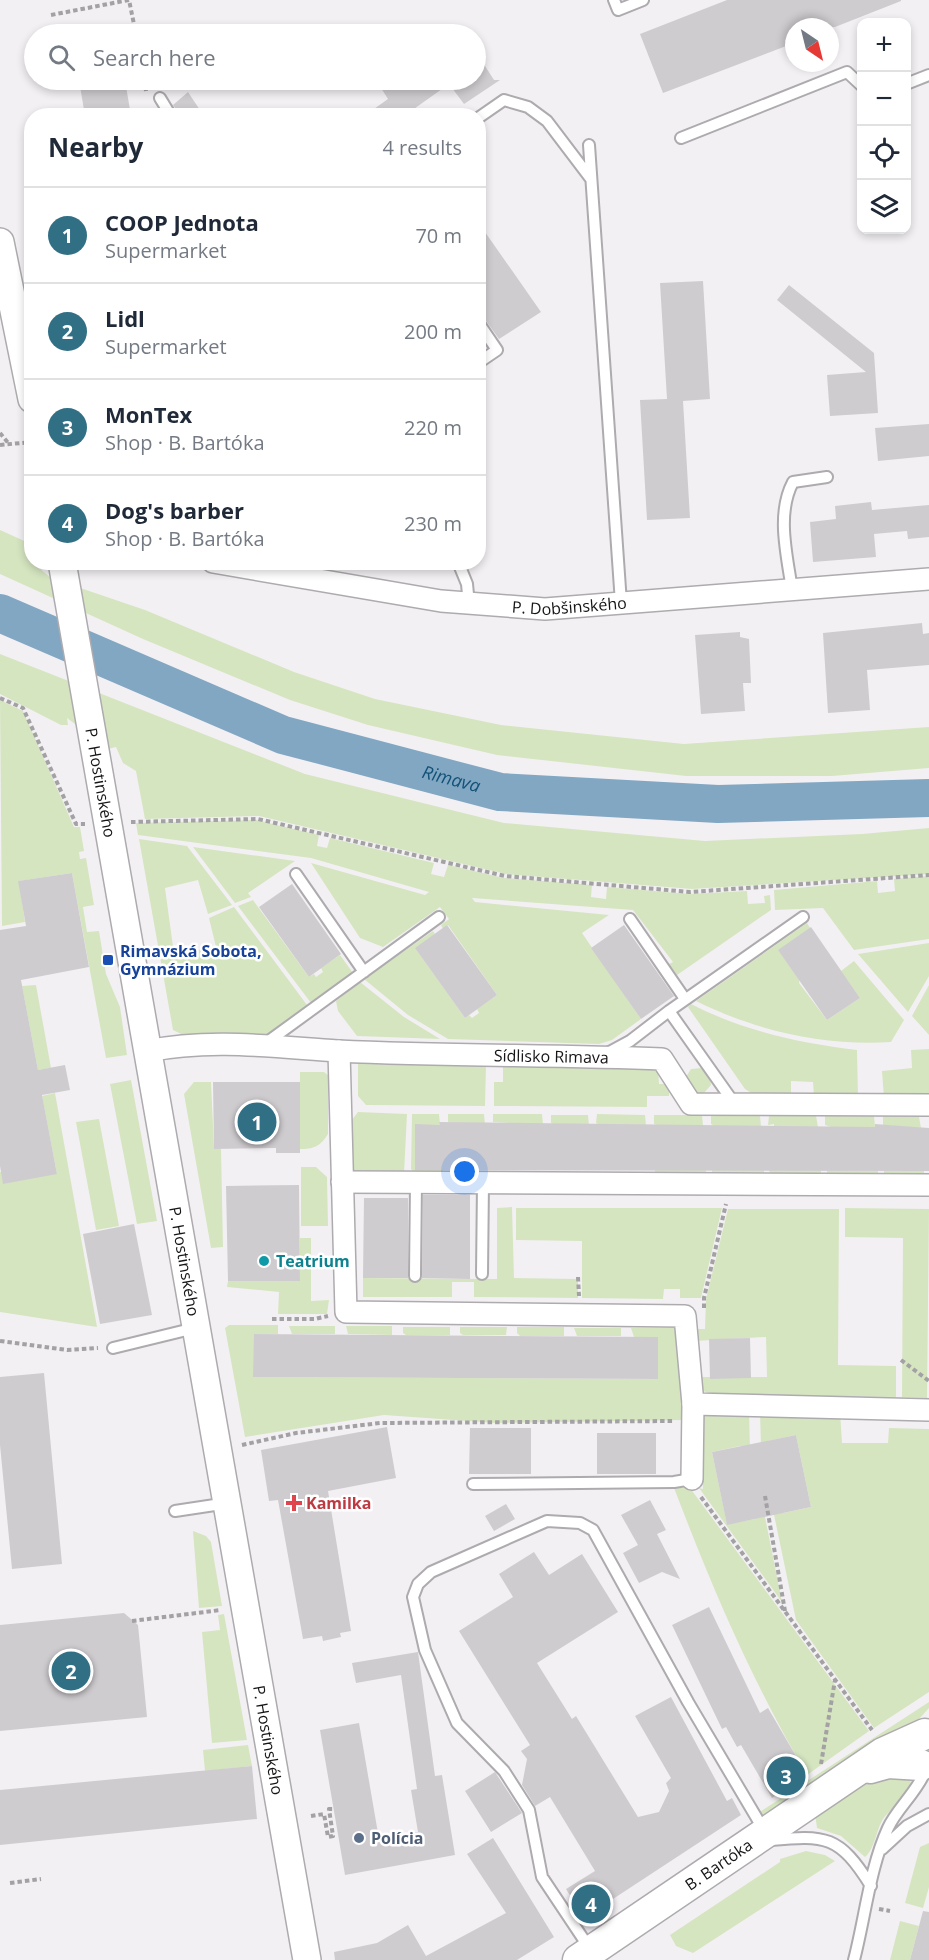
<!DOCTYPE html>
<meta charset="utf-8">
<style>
:root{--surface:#fff;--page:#f2f2f3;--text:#1f2937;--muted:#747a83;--line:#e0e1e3;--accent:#316f85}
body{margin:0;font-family:"Open Sans",sans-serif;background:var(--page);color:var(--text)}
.controls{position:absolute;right:18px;top:18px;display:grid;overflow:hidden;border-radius:12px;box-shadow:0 3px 9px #0003}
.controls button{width:54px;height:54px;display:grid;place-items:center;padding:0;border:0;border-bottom:2px solid var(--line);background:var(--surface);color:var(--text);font:30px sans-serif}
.compass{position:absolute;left:785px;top:18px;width:54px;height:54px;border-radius:50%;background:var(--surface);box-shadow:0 3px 9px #0003;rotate:145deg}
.you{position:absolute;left:465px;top:1172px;width:21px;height:21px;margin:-15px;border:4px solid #fff;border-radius:50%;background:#1a73e8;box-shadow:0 0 0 9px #1a73e833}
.badge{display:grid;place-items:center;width:39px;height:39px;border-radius:50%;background:var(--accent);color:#fff;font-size:20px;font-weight:700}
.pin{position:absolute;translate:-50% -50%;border:3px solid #fff;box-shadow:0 2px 6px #0006}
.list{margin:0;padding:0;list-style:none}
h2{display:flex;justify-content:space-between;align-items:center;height:78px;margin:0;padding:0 24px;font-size:26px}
h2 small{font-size:20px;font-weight:400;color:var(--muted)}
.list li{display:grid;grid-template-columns:39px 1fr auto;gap:18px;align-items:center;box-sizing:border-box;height:96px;padding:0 24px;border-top:2px solid var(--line)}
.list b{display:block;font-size:22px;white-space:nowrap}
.list p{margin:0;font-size:20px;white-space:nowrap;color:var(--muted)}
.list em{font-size:20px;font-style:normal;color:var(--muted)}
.icon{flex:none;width:33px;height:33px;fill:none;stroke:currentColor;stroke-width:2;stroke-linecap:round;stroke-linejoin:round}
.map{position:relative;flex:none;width:929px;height:1960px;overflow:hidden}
.search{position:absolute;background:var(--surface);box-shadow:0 3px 9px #0003;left:24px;top:24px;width:462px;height:66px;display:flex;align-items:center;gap:15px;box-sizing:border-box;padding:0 21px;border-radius:33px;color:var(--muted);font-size:22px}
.panel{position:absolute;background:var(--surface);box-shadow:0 3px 9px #0003;left:24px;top:108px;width:462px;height:462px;border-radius:24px}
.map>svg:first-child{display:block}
.green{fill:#d5e5c0}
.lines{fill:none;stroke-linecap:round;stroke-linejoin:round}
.river{stroke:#82a7c3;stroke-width:38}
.building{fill:#cfccd0}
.service-casing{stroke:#aeabaf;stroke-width:14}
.minor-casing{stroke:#aeabaf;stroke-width:24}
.tertiary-casing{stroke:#aeabaf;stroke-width:30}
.secondary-casing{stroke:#aeabaf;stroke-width:33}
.path{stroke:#a3a1a4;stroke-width:4;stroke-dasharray:4.5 3;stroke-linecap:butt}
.service{stroke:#fff;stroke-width:10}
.minor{stroke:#fff;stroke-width:21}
.tertiary{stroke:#fff;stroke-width:27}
.secondary{stroke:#fff;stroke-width:30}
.transit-dot{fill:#1a4fb4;stroke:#fff;stroke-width:2}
.culture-dot{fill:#0f9aa8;stroke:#fff;stroke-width:2}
.health-dot{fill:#e0444e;stroke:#fff;stroke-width:2}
.service-dot{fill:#5c6f8a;stroke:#fff;stroke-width:2}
.labels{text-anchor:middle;stroke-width:5;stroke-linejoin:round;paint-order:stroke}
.street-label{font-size:16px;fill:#151416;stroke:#fff}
.transit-label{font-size:16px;font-weight:bold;fill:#164399;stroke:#fff;text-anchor:start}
.culture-label{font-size:16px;font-weight:bold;fill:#0d838f;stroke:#fff;text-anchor:start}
.health-label{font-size:16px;font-weight:bold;fill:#be3a42;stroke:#fff;text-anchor:start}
.service-label{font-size:16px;font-weight:bold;fill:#4e5e75;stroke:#fff;text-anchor:start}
.water-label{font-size:18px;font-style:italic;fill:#135278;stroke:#fff}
</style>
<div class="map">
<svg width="929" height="1960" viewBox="0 0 929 1960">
<rect width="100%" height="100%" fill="#f3f0f4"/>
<path class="green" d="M0,530L31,544L32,562L38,563L39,568L51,578L145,610L294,672L375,699L501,725L684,744L929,727V768L832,776H686L497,755L368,725L290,700L143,639L0,574Z
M0,654L305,774L504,823L705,841L862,834L929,828V874L692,889L506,874L259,816L145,819L136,771L123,763L116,747L108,749L67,718L68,725H61L0,694Z
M0,700L23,711L74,827H80L84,851L79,852L80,859L86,858L94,905L83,907L87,932L99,931L106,974L120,1007L127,1055L106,1058L72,873L19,881L25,922L2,926Z
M256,820L319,835L317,846L327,848L330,838L434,863L431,874L444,877L448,865L504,878L592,885L591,897L606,899L607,887L689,894L747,891L748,904L765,903L764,896L770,895L771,910L677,975L669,964L673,962L633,910L472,898L475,902L609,915L582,933L641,1019L612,1040L599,1044L448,1039L408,1015L364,979L433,931L435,934L416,949L465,1018L469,1015L472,1018L479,1013L477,1009L497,995L448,925L443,929L441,925L449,919L440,907L383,947L360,938L311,863L425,895L429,892L311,858L138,835L136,823Z
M139,839L187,846L232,905L208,914L198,880L165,888L174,954L216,947L209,918L234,907L307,1005L265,1036H185L173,1030Z
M193,847L295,861L248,893L251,897L235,903Z
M929,876V939L854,950L823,908L775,910L774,890L877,881L878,893L895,891L894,879Z
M253,900L309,977L314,974L316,977L323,972L321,968L340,955L353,973L311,1003L238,906Z
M807,923L810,928L799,983L827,1020L860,998L841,971L854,961L904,1020L891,1042C823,1046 757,1031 696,1001Z
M929,943V976L908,1012L858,954Z
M360,982L404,1017L440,1039L357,1036L338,1011L336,1001Z
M36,985L51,1068L38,1070L22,986Z
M929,985V1035L912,1016Z
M691,1004C744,1031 799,1043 857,1050L858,1098L814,1097L813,1082L791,1081V1097L753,1094L745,1089L688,1007Z
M929,1049V1099L884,1098L882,1071L912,1068L911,1050Z
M358,1064L486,1065L485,1106L366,1105L358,1096Z
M503,1066L658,1068L659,1084H669V1096H647V1107L494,1106V1082H503Z
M702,1068L710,1077L711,1085L704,1093L692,1094L684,1080L691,1069Z
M300,1072H324L328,1075V1134C320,1147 313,1149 300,1149Z
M131,1080L157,1221L137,1224L110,1084Z
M194,1082H211L214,1148L221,1149L223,1247L211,1248L184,1094Z
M55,1093L97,1327L0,1312V1172L57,1174L42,1096Z
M358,1112L407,1114L404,1174L354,1172L350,1169L351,1121Z
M412,1114H439L440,1125H416L415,1167L443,1168V1173L415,1174L411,1169Z
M448,1114H484L485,1125L448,1122Z
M493,1114H542L543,1125L493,1122Z
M597,1114L645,1115L646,1126H602L596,1123Z
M551,1115H588L589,1126L556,1125L551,1123Z
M654,1115H702L703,1126H659L654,1124Z
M711,1115L760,1116L761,1127H716L711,1124Z
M769,1116H816L818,1127H774V1124L768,1125Z
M825,1116H874L875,1127H831L825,1125Z
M883,1116L919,1117L921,1128L883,1125Z
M99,1119L119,1226L96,1230L76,1122Z
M301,1167H316L327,1177L328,1226H301Z
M655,1169H706V1175L655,1174Z
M712,1169L764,1170V1175H712Z
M769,1170H821V1176L770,1175Z
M827,1170L878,1171V1176H827Z
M884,1171H924V1176H884Z
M512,1207L514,1278L578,1279V1298L474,1297V1282H452V1297H363V1278L497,1279V1208Z
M516,1208H722L701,1298H680V1289H664L663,1299L582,1298V1241L516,1240Z
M845,1208L929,1209L927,1398L902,1397L903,1238L845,1237Z
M728,1209H839L838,1365L896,1366V1397L713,1395L701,1390L698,1377H767L766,1337L695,1341V1329H705L706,1299Z
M300,1238H311V1301L329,1300L327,1314H278L279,1292L227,1287L228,1281H300Z
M229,1325H278V1334H254V1377L657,1379L658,1337H634L631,1328H674L679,1332L685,1420L496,1423L384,1415L245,1437L225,1328Z
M289,1326H335V1334H292Z
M346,1326H392V1335L348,1334Z
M403,1327H450V1335H406L403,1333Z
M460,1327H507L506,1335H463L460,1333Z
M517,1327H564V1336H520L517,1333Z
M574,1328H621V1336H577Z
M749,1410L750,1451L740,1446L712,1452L727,1524L755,1519L764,1512L782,1602L699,1488L703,1489L701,1412Z
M760,1411L840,1412L842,1443H888L889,1428L929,1429V1692L874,1728L796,1620L773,1510L783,1513L811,1507L796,1435L768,1441L761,1448Z
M674,1488H690L869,1731L807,1775C752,1681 713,1590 674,1488Z
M193,1531L206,1536L211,1542L222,1606L199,1608Z
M224,1614L247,1740L212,1743L202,1632L220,1630L218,1615Z
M929,1702V1708L911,1728L857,1755L754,1821L752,1817Z
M248,1745L252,1766L205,1771L203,1750Z
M877,1776L910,1777C915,1794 892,1807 883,1819C876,1830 875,1849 865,1857L841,1836L817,1828L815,1814Z
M929,1843V1887L923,1908L905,1903L920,1847Z
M806,1851L825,1855L835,1861L693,1953L676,1946L670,1935L780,1862V1859Z
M900,1921L919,1926L910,1960H890Z"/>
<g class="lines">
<path class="river" id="s1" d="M0,613L283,735L500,792L718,804L929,798"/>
</g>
<path class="building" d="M727,0H901V1L835,27H794V43L663,93L640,34Z
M476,52L494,80H500L464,104L449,84L404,116H364L388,99L376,80H476Z
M79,80H125L131,116H85Z
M188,92L204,116H181L173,105Z
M478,222L541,312L499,339L484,318L478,315Z
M703,281L710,399L683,401L690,518L647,520L640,400L667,399L660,283Z
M789,285L874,353L878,413L830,416L827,375L866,372L777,300Z
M929,424V456L878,461L875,428Z
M871,502L872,510L929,505V537L908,539L907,531L874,534L876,557L813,562L810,522L836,519L835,506Z
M922,623L923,634L929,633V665L867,670L870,710L828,713L823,633Z
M740,632V637L749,639L751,683H743L745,711L701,714L695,635Z
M72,873L89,967L21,980L38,1070L65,1065L70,1090L42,1095L57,1174L3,1184L0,1166V930L26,926L18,881Z
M292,884L341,954L309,977L259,907Z
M447,925L497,995L465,1018L415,948Z
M624,925L674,996L641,1019L591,948Z
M811,927L860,998L827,1020L778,950Z
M213,1082H300V1153H276V1148L214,1149Z
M439,1122L875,1127V1124L929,1128V1171L415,1170V1124L440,1125Z
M299,1185L300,1281H228L226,1186Z
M423,1195H470V1279L422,1278Z
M364,1198H408V1278H363Z
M134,1224L152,1315L100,1324L83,1234Z
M254,1334L658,1337V1379L253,1377Z
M750,1338L751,1378L710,1379L709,1339Z
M44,1373L62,1564L12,1569L0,1445V1377Z
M387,1427L396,1478L328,1491L351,1631L340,1633L341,1637L323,1641L322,1636L303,1639L278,1500L269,1501L261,1450Z
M470,1428H531V1474H469Z
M597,1433H656V1474H597Z
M796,1435L811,1507L727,1525L712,1452Z
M650,1500L666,1530L657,1534L680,1579L662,1572L639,1583L623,1553L638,1545L621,1515Z
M506,1504L515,1519L494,1531L485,1516Z
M534,1552L549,1575L582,1554L618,1612L537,1663L572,1719L576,1716L638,1817L659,1812L669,1791L666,1783L671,1778L635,1716L671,1697L727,1801L732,1798L741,1815L584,1918L566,1889L595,1871L550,1797L535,1806L522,1785L527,1759L521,1751L530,1745L459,1631L513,1597L499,1574Z
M709,1607L760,1713L768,1708L807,1775L772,1798L741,1745L737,1747L726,1727L722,1729L672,1625Z
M124,1613L138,1625L147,1717L0,1731V1625Z
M418,1652L435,1776L442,1775L455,1855L345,1875L320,1730L359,1723L379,1839L418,1832L411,1790L417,1789L401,1675L356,1683L352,1663Z
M252,1766L257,1819L0,1845V1790Z
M495,1772L522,1813L491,1832L465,1791Z
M493,1838L554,1937L517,1960H335L334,1952L377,1943L408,1925L426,1956L506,1913L467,1854Z
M923,1911L929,1912V1960H910Z"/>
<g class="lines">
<g class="service-casing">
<path id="service" d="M614,0L618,10L643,0
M906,84L929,75
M160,98L171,116
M478,118L504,100L528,107L547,121L591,179
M681,138L847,72L862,86
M589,145L621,603
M478,322L497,350L478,363
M458,562L467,584L469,605
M792,590C787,555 776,514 793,482L827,477
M296,874L364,972
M630,919L685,999
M669,1011L803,917
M266,1043L439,917
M606,1054L630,1041L669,1011L734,1103
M482,1274L483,1183
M415,1276L416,1182
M113,1348L195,1328
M473,1484L674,1482L692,1479
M175,1511L228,1503
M770,1840C826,1835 839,1835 871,1886
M882,1849L907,1826L929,1814
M590,1949L542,1877L529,1810L504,1771L457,1723L425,1650L413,1597L418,1584L431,1572L547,1521L580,1523L593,1530L688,1702L765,1832
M854,1960C865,1918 870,1867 888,1828C896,1810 914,1795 924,1774"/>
</g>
<g class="minor-casing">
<g id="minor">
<path id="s2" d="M213,562L441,601L545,609L929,579"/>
<path id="s3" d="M148,1051C210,1038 275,1047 338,1051C446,1056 554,1055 662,1059L691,1104L929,1105"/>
<path d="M339,1051L346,1312L685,1316L693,1404L929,1410"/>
<path d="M342,1182L929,1185"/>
<path d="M692,1479L693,1404"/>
</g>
</g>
<g class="tertiary-casing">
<g id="tertiary">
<path d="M0,242L32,399"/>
<path id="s4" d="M62,562L307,1960"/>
</g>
</g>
<g class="secondary-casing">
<g id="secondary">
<path d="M870,1768L888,1763L921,1765"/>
<path id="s5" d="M578,1960L883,1753L925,1734"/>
</g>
</g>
<path class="path" d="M51,15L129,0L136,34
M144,80L146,91
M0,433L9,444
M0,445L32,442
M0,698L23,708L76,824H85
M131,822L258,819L505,876L690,892L929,875
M578,1277L579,1296
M704,1308V1298L726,1204
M272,1319H315L328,1316
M0,1341L67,1350L98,1348
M901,1360L929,1381
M242,1445L296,1433L380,1423L674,1421
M765,1496L785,1611
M701,1497L872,1730
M132,1621L221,1610
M821,1764L835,1680
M311,1816L324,1814L328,1837L333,1836L329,1809H334
M10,1883L41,1879
M879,1909L890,1911"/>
<use href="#service" class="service"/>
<use href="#minor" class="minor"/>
<use href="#tertiary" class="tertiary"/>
<use href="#secondary" class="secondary"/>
</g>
<rect class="transit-dot" x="102" y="954" width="12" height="12" rx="3"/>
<circle class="culture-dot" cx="264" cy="1261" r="6"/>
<path class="health-dot" d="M291 1494h6v6h6v6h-6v6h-6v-6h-6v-6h6z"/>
<circle class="service-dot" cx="359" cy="1838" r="6"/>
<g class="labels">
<g class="street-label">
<text dy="6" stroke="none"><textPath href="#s2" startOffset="360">P. Dobšinského</textPath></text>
<text dy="6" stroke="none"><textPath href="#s4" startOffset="224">P. Hostinského</textPath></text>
<text dy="6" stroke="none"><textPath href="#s3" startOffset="404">Sídlisko Rimava</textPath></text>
<text dy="6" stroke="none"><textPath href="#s4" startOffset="710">P. Hostinského</textPath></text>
<text dy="6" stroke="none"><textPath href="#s4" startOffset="1196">P. Hostinského</textPath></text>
<text dy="6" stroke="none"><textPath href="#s5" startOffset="170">B. Bartóka</textPath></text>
</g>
<g class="transit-label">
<text x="120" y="957">Rimavská Sobota,<tspan x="120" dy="18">Gymnázium</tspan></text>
</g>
<g class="culture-label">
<text x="276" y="1267">Teatrium</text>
</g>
<g class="health-label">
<text x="306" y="1509">Kamilka</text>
</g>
<g class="service-label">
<text x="371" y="1844">Polícia</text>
</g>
<g class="water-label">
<text dy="6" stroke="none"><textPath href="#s1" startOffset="482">Rimava</textPath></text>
</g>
</g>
</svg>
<div class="controls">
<button>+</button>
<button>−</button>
<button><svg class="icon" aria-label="locate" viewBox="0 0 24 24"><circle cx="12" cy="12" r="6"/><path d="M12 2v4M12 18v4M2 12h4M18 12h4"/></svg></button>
<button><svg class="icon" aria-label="layers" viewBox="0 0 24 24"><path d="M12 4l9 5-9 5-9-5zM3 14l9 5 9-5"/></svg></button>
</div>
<svg class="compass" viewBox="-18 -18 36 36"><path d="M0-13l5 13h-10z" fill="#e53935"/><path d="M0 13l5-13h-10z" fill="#747a83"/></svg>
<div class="you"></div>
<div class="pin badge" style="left:257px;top:1122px">1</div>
<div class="pin badge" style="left:71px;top:1671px">2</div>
<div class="pin badge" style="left:786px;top:1776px">3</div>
<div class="pin badge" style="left:591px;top:1904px">4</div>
<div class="search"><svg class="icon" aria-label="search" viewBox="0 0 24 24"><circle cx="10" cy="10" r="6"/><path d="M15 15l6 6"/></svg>Search here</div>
<section class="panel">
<h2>Nearby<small>4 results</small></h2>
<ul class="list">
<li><span class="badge">1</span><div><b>COOP Jednota</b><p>Supermarket</p></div><em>70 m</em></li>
<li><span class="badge">2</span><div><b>Lidl</b><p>Supermarket</p></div><em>200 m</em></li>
<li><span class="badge">3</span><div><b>MonTex</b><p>Shop · B. Bartóka</p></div><em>220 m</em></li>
<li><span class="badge">4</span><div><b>Dog's barber</b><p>Shop · B. Bartóka</p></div><em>230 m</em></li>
</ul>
</section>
</div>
